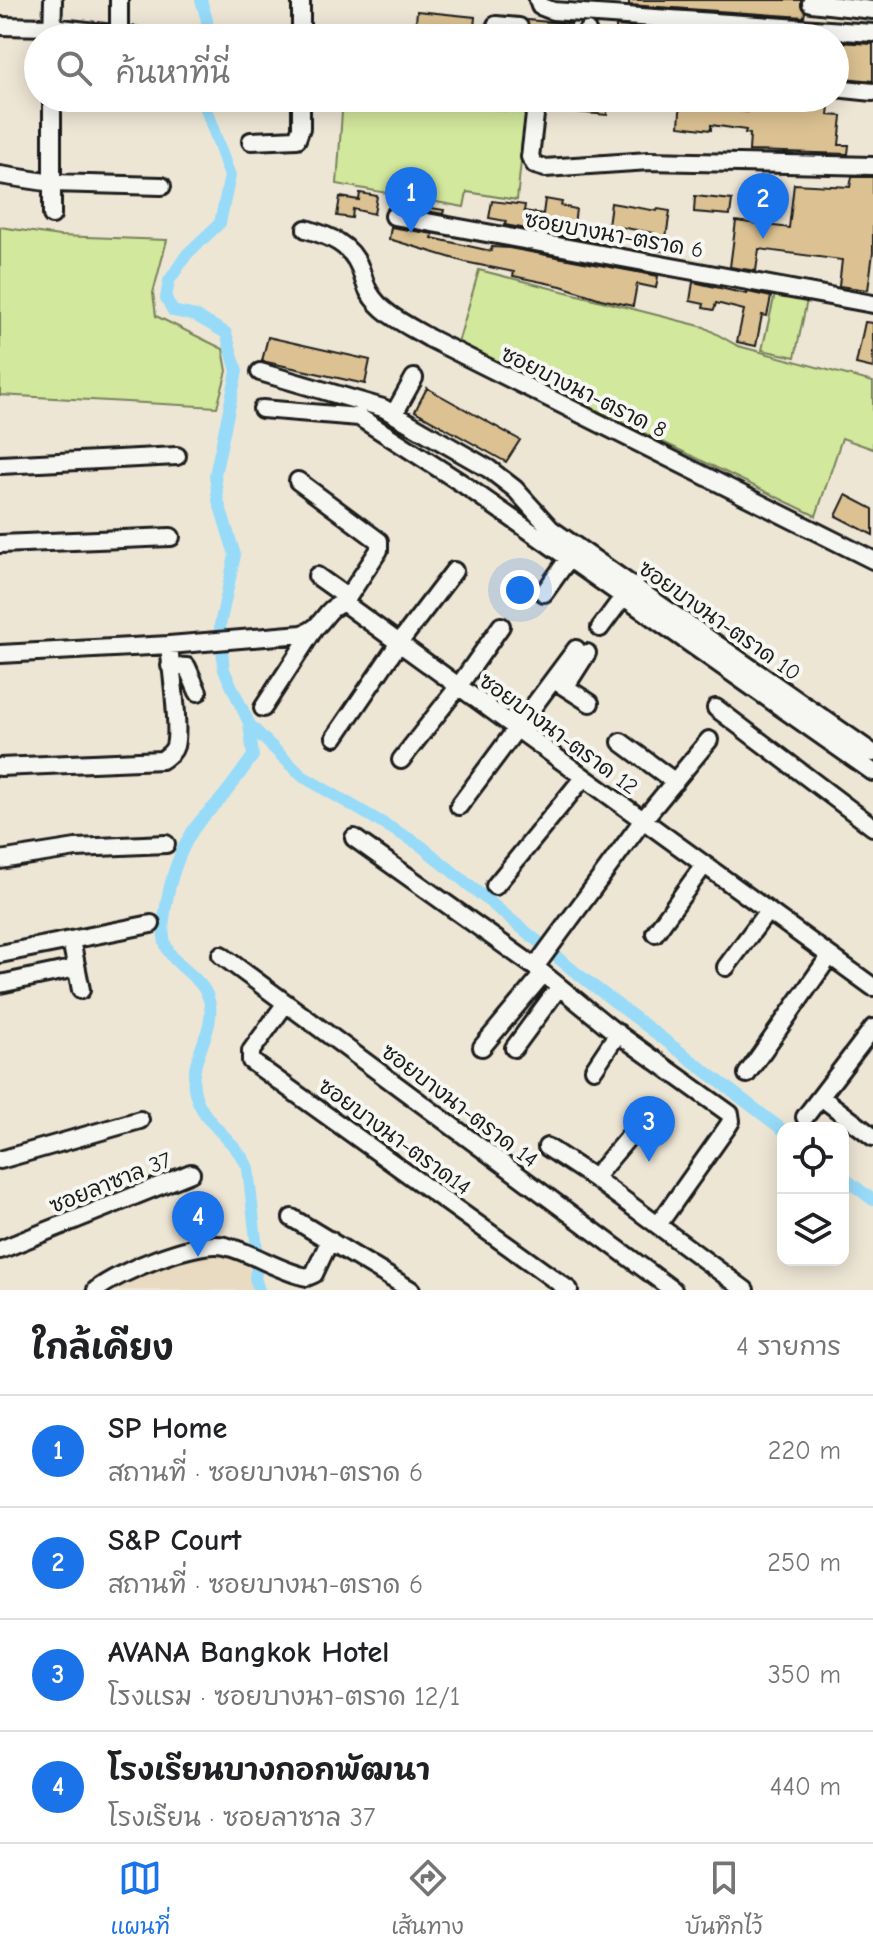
<!DOCTYPE html>
<html lang="th">
<meta charset="utf-8">
<style>
:root{--surface:#fff;--page:#f6f6f6;--text:#202124;--muted:#757577;--line:#e0e0e0;--accent:#1a73e8}
body{margin:0;font-family:"Comic Neue","Playpen Sans Thai",sans-serif;background:var(--page);color:var(--text)}
.controls{position:absolute;right:24px;bottom:24px;display:grid;overflow:hidden;border-radius:16px;box-shadow:0 4px 20px #0003}
.controls button{width:72px;height:72px;display:grid;place-items:center;padding:0;border:0;border-bottom:2px solid var(--line);background:var(--surface);color:var(--text);font:40px sans-serif}
.you{position:absolute;left:520px;top:590px;width:28px;height:28px;margin:-20px;border:6px solid #fff;border-radius:50%;background:#1a73e8;box-shadow:0 0 0 12px #1a73e833}
.badge{display:grid;place-items:center;width:52px;height:52px;border-radius:50%;background:var(--accent);color:#fff;font-size:26px;font-weight:700}
.pin{position:absolute;translate:-50% -66px;filter:drop-shadow(0 2px 4px #0008)}
.pin::after{content:'';position:absolute;top:42px;width:28px;height:24px;background:inherit;clip-path:polygon(0 0,100% 0,50% 100%)}
.list{margin:0;padding:0;list-style:none}
h2{display:flex;justify-content:space-between;align-items:center;height:104px;margin:0;padding:0 32px;font-size:34px}
h2 small{font-size:26px;font-weight:400;color:var(--muted)}
.list li{display:grid;grid-template-columns:52px 1fr auto;gap:24px;align-items:center;box-sizing:border-box;height:112px;padding:0 32px;border-top:2px solid var(--line)}
.list b{display:block;font-size:30px;white-space:nowrap}
.list p{margin:0;font-size:26px;white-space:nowrap;color:var(--muted)}
.list em{font-size:26px;font-style:normal;color:var(--muted)}
.icon{flex:none;width:44px;height:44px;fill:none;stroke:currentColor;stroke-width:2;stroke-linecap:round;stroke-linejoin:round}
.map{position:relative;flex:none;width:873px;height:1290px;overflow:hidden}
.search{position:absolute;background:var(--surface);box-shadow:0 4px 20px #0003;left:24px;right:24px;top:24px;height:88px;display:flex;align-items:center;gap:20px;box-sizing:border-box;padding:0 28px;border-radius:44px;color:var(--muted);font-size:30px}
.sheet{height:552px;background:var(--surface)}
nav{display:flex;justify-content:space-around;align-items:center;box-sizing:border-box;height:112px;border-top:2px solid var(--line);background:var(--surface);font-size:22px;color:var(--muted)}
nav a{display:grid;justify-items:center;gap:4px}
nav .on{color:var(--accent)}
.map>svg:first-child{display:block}
.built{fill:#e9dbc1}
.green{fill:#d2e89c;stroke:#77825c;stroke-width:2}
.lines{fill:none;stroke-linecap:round;stroke-linejoin:round}
.canal{stroke:#97dbf9;stroke-width:12}
.building{fill:#dcc292;stroke:#1c1c1c;stroke-width:2}
.minor-casing{stroke:#1c1c1c;stroke-width:22}
.minor{stroke:#f6f6f2;stroke-width:16}
.labels{text-anchor:middle;stroke-width:8;stroke-linejoin:round;paint-order:stroke}
.street-label{font-size:22px;fill:#1c1c1c;stroke:#f6f6f2}
</style>
<div class="map">
<svg width="873" height="1290" viewBox="0 0 873 1290">
<rect width="100%" height="100%" fill="#eee6d5"/>
<filter id="ink" filterUnits="userSpaceOnUse"><feTurbulence type="fractalNoise" baseFrequency=".0125" numOctaves="2"/><feDisplacementMap in="SourceGraphic" scale="16" xChannelSelector="R" yChannelSelector="G"/><feConvolveMatrix kernelMatrix="1 2 1 2 8 2 1 2 1" color-interpolation-filters="sRGB"/></filter>
<g filter="url(#ink)">
<path class="built" d="M222,1236L243,1242L254,1290H83L111,1272L190,1241Z"/>
<path class="green" d="M343,98H402L526,113L517,200L467,192L464,207L337,184Z
M0,227L59,236L167,240L153,293L156,316L223,349L227,371L217,407L0,395Z
M479,270L704,327L738,346L873,382V449L842,438L816,516L458,343Z
M775,294L807,300L795,357L762,350Z"/>
<g class="lines">
<path class="canal" d="M201,0L207,20L206,38
M202,98L230,176L220,223L187,254L169,281L166,298L173,311L196,316L226,333L237,371L215,475L218,500L235,555L220,625L222,649L224,670L249,723L253,756C242,771 232,786 220,800C211,810 199,820 192,832C178,855 170,880 166,906C164,919 162,930 165,943C172,967 202,975 209,1000C217,1030 190,1056 194,1088C199,1122 236,1139 248,1168L258,1259L255,1278L259,1290
M249,724L302,776L420,845L574,971L783,1130
M843,1177L873,1200"/>
</g>
<path class="building" d="M629,0H801V7L805,12L804,17L629,5Z
M417,11L475,17L473,38L415,32Z
M527,20L571,24L570,38H529Z
M616,26L691,32L690,38H616Z
M835,42L873,44V81L835,77Z
M577,98H608L607,115L576,112Z
M681,98H714L713,108L748,112L750,100L792,106L794,98H830L828,115L842,116L839,145H849L848,154L749,151L750,134L745,133L746,130L711,125V130L679,126Z
M852,177H873V253L868,290L839,286L842,260L759,249L756,271L730,267L736,221L789,228L794,184L850,187Z
M360,193L377,196L374,214L353,209L352,218L337,216L340,197L359,200Z
M695,196L732,200L730,215L694,212Z
M399,198L413,200L412,205L444,210L443,214L398,206Z
M545,199L562,202L561,206L576,209L574,225L589,228L587,240L505,225L506,221L489,218L492,201L525,205L524,211L543,214Z
M611,203L657,211L658,209L670,211L664,251L652,249L654,233L608,225Z
M391,227L433,234L432,238L491,251L492,247L509,248L658,276L656,288L637,284L633,306L601,299L561,286L513,276L514,272L465,262L389,239Z
M693,282L747,294L748,292L771,297L767,316L762,315L756,346L737,342L744,310L716,303L714,310L703,308L704,304L690,301Z
M865,322L873,323V368L856,364Z
M268,337L370,360L365,384L262,361Z
M427,388L520,440L506,462L415,411Z
M846,495L873,509V535L836,516Z"/>
<g class="lines">
<g class="minor-casing">
<path id="minor" d="M119,0V35
M301,0V38
M538,0L540,6L553,11L873,33
M811,3L873,10
M0,26L52,27L148,38
M52,38L53,0
M495,38L496,25L519,27L518,38
M586,38L587,31
M835,88L873,92
M537,98L530,157L535,165L545,168L649,161L873,166
M251,141L297,139L301,128V98
M0,175L52,183V98
M52,215V183L162,186
M394,216L873,304
M306,229C329,236 351,244 360,268C363,276 365,285 369,292C381,314 409,326 429,338L873,560
M260,372L383,408L489,469L515,489L551,529L873,753
M262,409L359,417L463,484L873,772
M394,414L414,378
M0,465L177,456
M298,481L379,541V550L344,603
M0,544L171,537
M317,576L348,598
M544,593L569,558
M600,628L623,597
M0,654L169,645L302,634C324,629 324,607 344,603L873,987
M170,666L187,667L198,692
M554,680L590,703
M566,686L587,653
M263,708L313,631
M716,708L873,827
M335,737L399,643L454,571
M621,742L675,782
M401,760L458,687L501,626
M0,767L162,760C167,756 173,753 175,746C180,727 171,668 169,645
M459,806L576,649
M354,838L535,967L610,1028L730,1114L731,1121L728,1126L658,1225
M0,860L76,848L166,844
M495,886L583,778
M655,933L704,865
M71,940L81,990
M0,954L151,924
M221,955L673,1290
M535,967L643,820L709,740
M726,967L767,912
M0,984L76,968
M286,1003L251,1051V1061L569,1290
M482,1047L543,974
M514,1048L559,987
M594,1069L618,1033
M747,1074L829,957
M821,1097L873,1137
M805,1117L873,1028
M547,1147L594,1178L745,1290
M0,1160L140,1120
M594,1178L637,1127
M292,1218L411,1290
M0,1250L191,1173
M96,1290C118,1272 197,1239 225,1246C254,1253 278,1271 307,1277L314,1274L330,1240"/>
</g>
<use href="#minor" class="minor"/>
</g>
</g>
<g class="labels">
<g class="street-label">
<text transform="translate(614 234) rotate(10)" y="8">ซอยบางนา-ตราด 6</text>
<text transform="translate(584 391) rotate(26)" y="8">ซอยบางนา-ตราด 8</text>
<text transform="translate(720 620) rotate(35)" y="8">ซอยบางนา-ตราด 10</text>
<text transform="translate(559 733) rotate(36)" y="8">ซอยบางนา-ตราด 12</text>
<text transform="translate(460 1105) rotate(37)" y="8">ซอยบางนา-ตราด 14</text>
<text transform="translate(395 1136) rotate(36)" y="8">ซอยบางนา-ตราด14</text>
<text transform="translate(110 1182) rotate(-22)" y="8">ซอยลาซาล 37</text>
</g>
</g>
</svg>
<div class="controls">
<button><svg class="icon" aria-label="locate" viewBox="0 0 24 24"><circle cx="12" cy="12" r="6"/><path d="M12 2v4M12 18v4M2 12h4M18 12h4"/></svg></button>
<button><svg class="icon" aria-label="layers" viewBox="0 0 24 24"><path d="M12 4l9 5-9 5-9-5zM3 14l9 5 9-5"/></svg></button>
</div>
<div class="you"></div>
<div class="pin badge" style="left:411px;top:233px">1</div>
<div class="pin badge" style="left:763px;top:239px">2</div>
<div class="pin badge" style="left:649px;top:1162px">3</div>
<div class="pin badge" style="left:198px;top:1257px">4</div>
<div class="search"><svg class="icon" aria-label="search" viewBox="0 0 24 24"><circle cx="10" cy="10" r="6"/><path d="M15 15l6 6"/></svg>ค้นหาที่นี่</div>
</div>
<section class="sheet">
<h2>ใกล้เคียง<small>4 รายการ</small></h2>
<ul class="list">
<li><span class="badge">1</span><div><b>SP Home</b><p>สถานที่ · ซอยบางนา-ตราด 6</p></div><em>220 m</em></li>
<li><span class="badge">2</span><div><b>S&amp;P Court</b><p>สถานที่ · ซอยบางนา-ตราด 6</p></div><em>250 m</em></li>
<li><span class="badge">3</span><div><b>AVANA Bangkok Hotel</b><p>โรงแรม · ซอยบางนา-ตราด 12/1</p></div><em>350 m</em></li>
<li><span class="badge">4</span><div><b>โรงเรียนบางกอกพัฒนา</b><p>โรงเรียน · ซอยลาซาล 37</p></div><em>440 m</em></li>
</ul>
</section>
<nav>
<a class="on"><svg class="icon" aria-label="map" viewBox="0 0 24 24"><path d="M3 6l6-2 6 2 6-2v14l-6 2-6-2-6 2zM9 4v14M15 6v14"/></svg>แผนที่</a>
<a><svg class="icon" aria-label="directions" viewBox="0 0 24 24"><path d="M12 3l9 9-9 9-9-9zM9 14v-3h6M13 9l2 2-2 2"/></svg>เส้นทาง</a>
<a><svg class="icon" aria-label="saved" viewBox="0 0 24 24"><path d="M7 4h10v16l-5-4-5 4z"/></svg>บันทึกไว้</a>
</nav>
